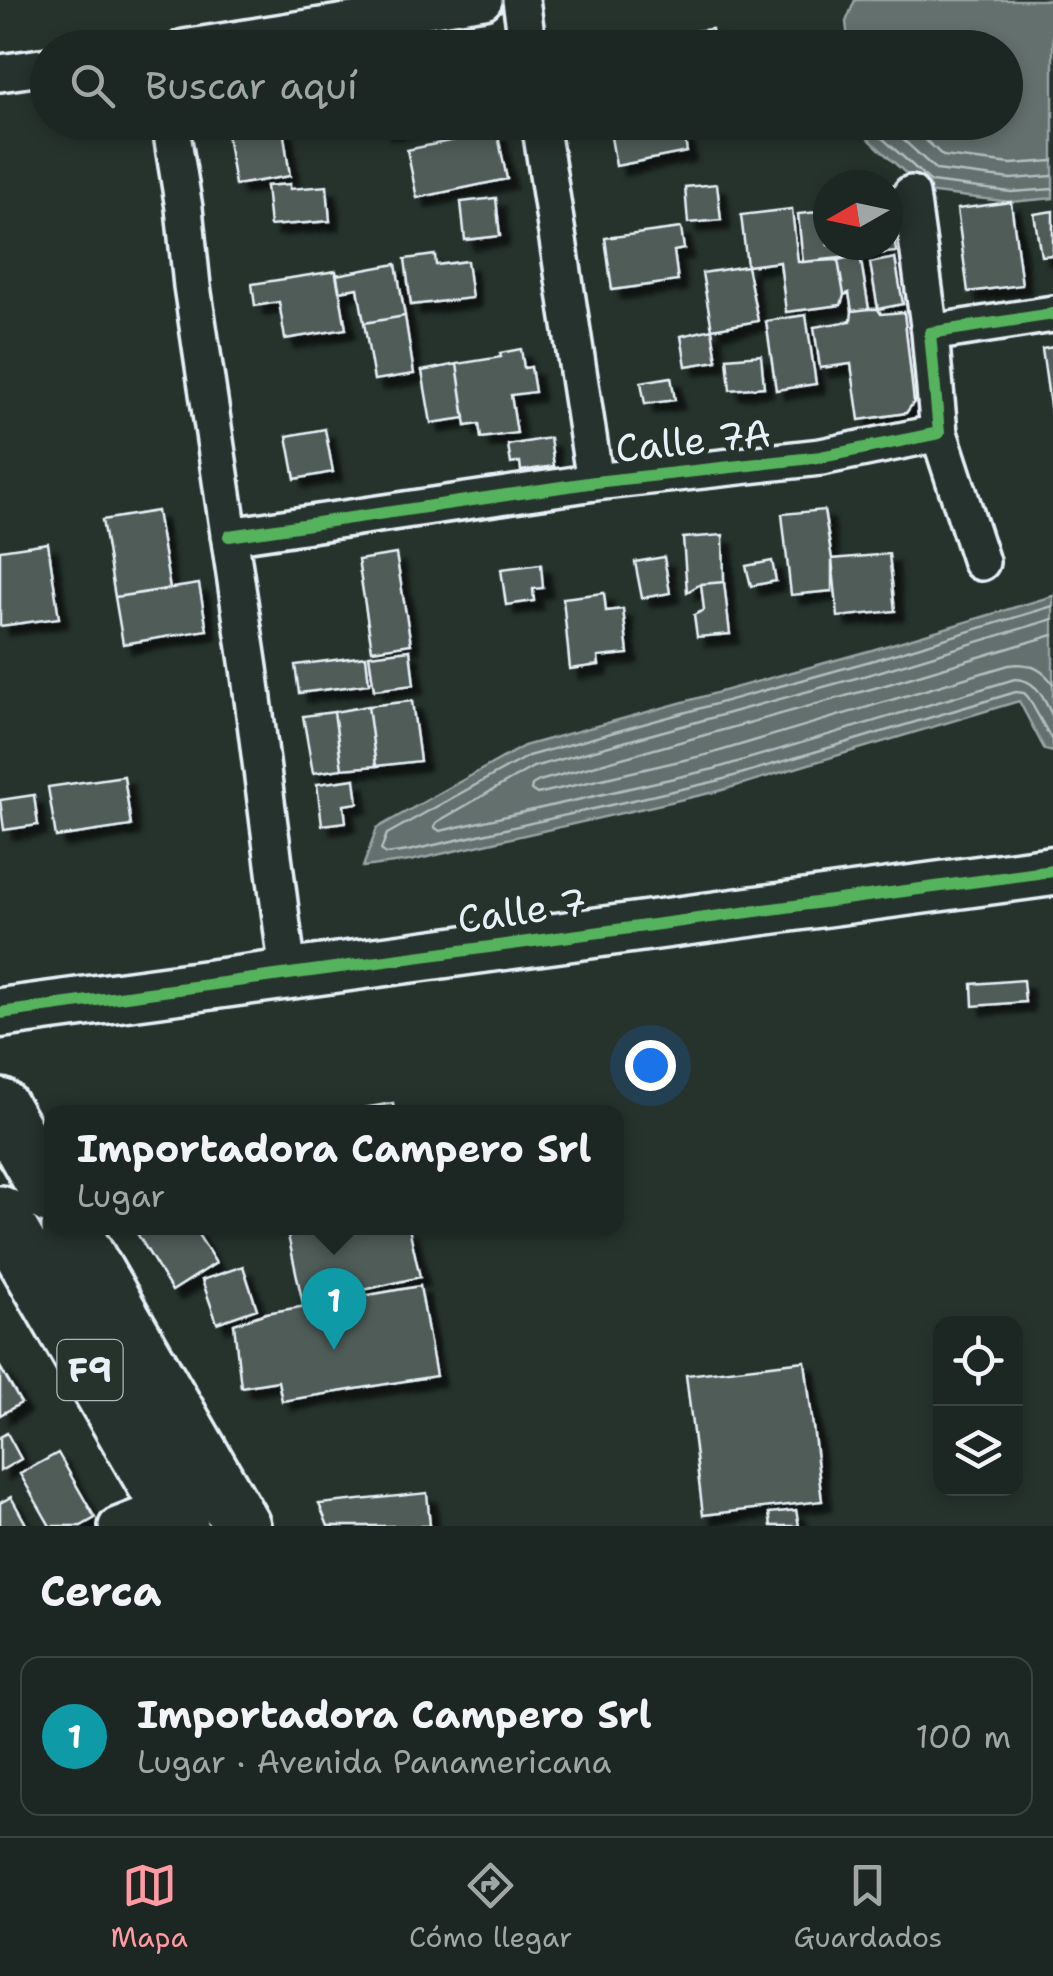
<!DOCTYPE html>
<html lang="es">
<meta charset="utf-8">
<style>
:root{--surface:#1c2622;--page:#252e2a;--text:#f1f3f6;--muted:#a0a5a5;--line:#3a4340;--accent:#ff9aa2}
body{margin:0;font-family:"Shantell Sans",sans-serif;background:var(--page);color:var(--text)}
.controls{position:absolute;right:30px;bottom:30px;display:grid;overflow:hidden;border-radius:20px;box-shadow:0 5px 15px #0003}
.controls button{width:90px;height:90px;display:grid;place-items:center;padding:0;border:0;border-bottom:2px solid var(--line);background:var(--surface);color:var(--text);font:50px sans-serif}
.compass{position:absolute;left:813px;top:170px;width:90px;height:90px;border-radius:50%;background:var(--surface);box-shadow:0 5px 15px #0003;rotate:261deg}
.you{position:absolute;left:650px;top:1065px;width:35px;height:35px;margin:-25px;border:8px solid #fff;border-radius:50%;background:#1a73e8;box-shadow:0 0 0 15px #1a73e833}
.badge{display:grid;place-items:center;width:65px;height:65px;border-radius:50%;background:var(--accent);color:#fff;font-size:32px;font-weight:700}
.pin{position:absolute;translate:-50% -82px;filter:drop-shadow(0 2px 5px #0008)}
.pin::after{content:'';position:absolute;top:52px;width:35px;height:30px;background:inherit;clip-path:polygon(0 0,100% 0,50% 100%)}
.popup{position:absolute;left:44px;top:1105px;width:580px;height:130px;box-sizing:border-box;display:grid;place-content:center;border-radius:20px;background:var(--surface);filter:drop-shadow(0 2px 8px #0005);font-size:32px;white-space:nowrap;color:var(--muted)}
.popup b{font-size:38px;color:var(--text)}
.popup::after{content:'';position:absolute;left:50%;top:100%;margin-left:-20px;border:20px solid transparent;border-top-color:var(--surface)}
.list{margin:0;padding:0;list-style:none}
h2{display:flex;justify-content:space-between;align-items:center;height:130px;margin:0;padding:0 40px;font-size:42px}
h2 small{font-size:32px;font-weight:400;color:var(--muted)}
.list li{display:grid;grid-template-columns:65px 1fr auto;gap:30px;align-items:center;box-sizing:border-box;height:160px;margin:0 20px 20px;padding:0 20px;border:2px solid var(--line);border-radius:20px}
.list b{display:block;font-size:38px;white-space:nowrap}
.list p{margin:0;font-size:32px;white-space:nowrap;color:var(--muted)}
.list em{font-size:32px;font-style:normal;color:var(--muted)}
.icon{flex:none;width:55px;height:55px;fill:none;stroke:currentColor;stroke-width:2;stroke-linecap:round;stroke-linejoin:round}
.map{position:relative;flex:none;width:1053px;height:1526px;overflow:hidden}
.search{position:absolute;background:var(--surface);box-shadow:0 5px 15px #0003;left:30px;right:30px;top:30px;height:110px;display:flex;align-items:center;gap:25px;box-sizing:border-box;padding:0 35px;border-radius:55px;color:var(--muted);font-size:38px}
.sheet{height:310px;background:var(--surface)}
nav{display:flex;justify-content:space-around;align-items:center;box-sizing:border-box;height:140px;border-top:2px solid var(--line);background:var(--surface);font-size:28px;color:var(--muted)}
nav a{display:grid;justify-items:center;gap:5px}
nav .on{color:var(--accent)}
.map>svg:first-child{display:block}
.water{fill:#636f6d;stroke:#98a3a5;stroke-width:2.5}
.lines{fill:none;stroke-linecap:round;stroke-linejoin:round}
.shore{stroke:#b3bdc0;stroke-width:2.5}
.building{fill:#505c59;stroke:#e8f1f8;stroke-width:2.5;filter:url(#shadow)}
.street-casing{stroke:#e8f1f8;stroke-width:42}
.secondary-casing{stroke:#e8f1f8;stroke-width:55}
.highway-casing{stroke:#e8f1f8;stroke-width:62}
.street{stroke:#26332d;stroke-width:35}
.secondary{stroke:#26332d;stroke-width:48}
.highway{stroke:#26332d;stroke-width:55}
.cycleway-casing{stroke:#26332d;stroke-width:19}
.cycleway{stroke:#56b35d;stroke-width:12}
.labels{text-anchor:middle;stroke-width:10;stroke-linejoin:round;paint-order:stroke}
.shield{fill:#26332d;stroke:#aeb8bb;stroke-width:2.5}
.shield-label{font-size:35px;font-weight:bold;fill:#e8f1f8}
.street-label{font-size:38px;fill:#e8f1f8;stroke:#26332d}
</style>
<div class="map">
<svg width="1053" height="1526" viewBox="0 0 1053 1526">
<defs>
<filter id="shadow"><feDropShadow dx="9" dy="9" stdDeviation="2.5" flood-color="#0009"/></filter>
</defs>
<rect width="100%" height="100%" fill="#26332d"/>
<filter id="ink" filterUnits="userSpaceOnUse"><feTurbulence type="fractalNoise" baseFrequency=".01" numOctaves="2"/><feDisplacementMap in="SourceGraphic" scale="20" xChannelSelector="R" yChannelSelector="G"/><feConvolveMatrix kernelMatrix="1 2 1 2 8 2 1 2 1" color-interpolation-filters="sRGB"/></filter>
<g filter="url(#ink)">
<path class="water" d="M855,0H1053V198L1011,202L926,192L860,131L859,123L1006,122V48L849,47L846,22Z
M1053,596V752L1045,750L1019,701L719,791L410,861L363,867L377,828L524,746L872,650Z"/>
<g class="lines">
<path class="shore" d="M869,122L870,127L931,182L1011,192L1053,189
M884,122L936,170L1011,179L1053,176
M906,122L943,156L1012,164L1053,161
M1053,606L874,660L528,756L387,834L381,850L386,854L408,851L717,781L1016,692L1024,693L1028,697L1053,742
M1053,619L878,672L533,767L437,822L434,827L440,831L714,769L1015,679C1038,680 1043,698 1053,717
M1053,635L882,686L539,781L532,785L531,790L537,794L710,754L1009,665C1028,662 1042,668 1053,684"/>
</g>
<path class="building" d="M712,29L714,48H672L671,34Z
M671,34L672,48H633L632,39Z
M367,37L369,48H317V43Z
M225,122H282L290,176L235,185Z
M382,122H418V127L382,130Z
M434,122H473L474,126L435,132Z
M626,122H682L687,152L616,166L611,137L623,134L622,126Z
M497,131L507,179L417,198L407,150Z
M290,184V189L327,186L330,221L270,226L266,186Z
M717,184L721,220L688,223L685,187Z
M496,198L500,236L465,240L461,202Z
M1011,202L1022,285L968,292L957,209Z
M888,204H890L896,252L803,262L798,214L828,211V245H888Z
M792,209L798,262L838,260L844,295L841,305L786,312L780,262L747,266L741,215Z
M1053,211V255L1041,256L1034,214Z
M681,228L684,249L674,251L678,281L612,290L605,238Z
M435,255L436,265L467,261L472,298L411,305L405,259Z
M860,255L869,309L852,311L849,293L844,295L838,260Z
M895,258L903,304L878,309L870,263Z
M396,264L405,316L364,323L358,288L339,291L336,275Z
M747,266L758,321L712,329L702,273Z
M336,271L346,329L285,339L279,302L255,306L252,284Z
M869,309H878L881,314L904,312L914,402L906,413L859,420L851,364L820,368L814,327L851,321L852,311Z
M806,315L816,384L776,390L766,321Z
M405,316L414,374L374,380L364,323Z
M712,329L717,361L686,366L681,336Z
M1053,347V427L1042,349Z
M521,349L524,368L531,367L535,392L511,395L517,433L481,438L479,424L466,426L457,364L501,357L500,353Z
M761,355L764,387L730,390L727,358Z
M457,364L465,418L431,423L422,371Z
M671,377L675,400L645,404L641,382Z
M325,429L333,472L295,479L287,436Z
M550,438L554,466L521,471L520,462L511,464L508,445Z
M824,510L832,559V591L791,595L782,514Z
M157,511L170,589L115,597L102,520Z
M723,535L724,582L701,584L687,592L683,538Z
M48,543L59,618L0,626V550Z
M396,554L411,644L372,650L358,560Z
M889,554L895,611L838,617L832,559Z
M664,557L670,593L642,598L635,562Z
M772,561L776,581L751,586L746,566Z
M541,564L543,588L533,589L534,601L506,605L501,569Z
M724,582L730,634L697,637L694,615L704,610L701,584Z
M199,584L207,630L123,644L115,597Z
M604,593L606,611L623,609L628,654L598,657L599,665L570,669L563,598Z
M410,650L414,685L374,690L369,655Z
M366,656L369,684L299,693L295,665Z
M412,701L420,761L376,766L368,706Z
M368,706L376,766L342,769L334,712Z
M334,712L342,769L313,773L303,716Z
M124,776L131,826L56,837L48,787Z
M355,779L358,803L344,805L346,822L322,825L317,784Z
M34,795L38,825L4,830L0,800Z
M1023,980L1025,1002L973,1006L972,984Z
M393,1103L394,1112H340Z
M139,1228H194L216,1263L172,1291L135,1230Z
M301,1228H409L420,1277L303,1304L287,1231Z
M243,1266L257,1309L217,1323L202,1280Z
M420,1286L436,1376L282,1401L278,1381L241,1387L234,1324L266,1313Z
M805,1361L822,1501L703,1515L686,1375Z
M0,1367L21,1403L0,1415Z
M7,1433L21,1459L0,1471V1437Z
M58,1453L95,1518L81,1526H50L20,1474Z
M427,1493L430,1526H328L319,1504Z
M11,1497L27,1526H0V1503Z
M796,1510L799,1526H771L769,1513Z"/>
<g class="lines">
<g class="street-casing">
<path id="street" d="M521,0L528,48
M184,48L484,0
M0,73L48,66
M170,122L184,208L192,286L249,668L288,973
M540,122L595,482
M911,194L930,333
M939,433L981,562
M229,536L595,482L821,457L939,433L930,333L1053,314
M117,1526L168,1506"/>
</g>
<g class="secondary-casing">
<path id="secondary" d="M0,1013L1053,871"/>
</g>
<g class="highway-casing">
<path id="highway" d="M0,1107L51,1196
M0,1214L180,1526
M70,1228L242,1526"/>
</g>
<use href="#street" class="street"/>
<use href="#secondary" class="secondary"/>
<use href="#highway" class="highway"/>
<g class="cycleway-casing">
<path id="cycleway" d="M229,536L595,482L821,457L939,433L930,333L1053,314
M0,1013L1053,871"/>
</g>
<use href="#cycleway" class="cycleway"/>
</g>
</g>
<g class="labels">
<rect class="shield" x="57.5" y="1340" width="65" height="60" rx="8"/>
<g class="shield-label">
<text x="90" y="1382">F9</text>
</g>
<g class="street-label">
<text transform="translate(693 441) rotate(-6)" y="13">Calle 7A</text>
<text transform="translate(522 911) rotate(-8)" y="13">Calle 7</text>
</g>
</g>
</svg>
<div class="controls">
<button><svg class="icon" aria-label="locate" viewBox="0 0 24 24"><circle cx="12" cy="12" r="6"/><path d="M12 2v4M12 18v4M2 12h4M18 12h4"/></svg></button>
<button><svg class="icon" aria-label="layers" viewBox="0 0 24 24"><path d="M12 4l9 5-9 5-9-5zM3 14l9 5 9-5"/></svg></button>
</div>
<svg class="compass" viewBox="-18 -18 36 36"><path d="M0-13l5 13h-10z" fill="#e53935"/><path d="M0 13l5-13h-10z" fill="#a0a5a5"/></svg>
<div class="you"></div>
<div class="pin badge" style="left:334px;top:1350px;background:#0f9aa8">1</div>
<div class="popup"><b>Importadora Campero Srl</b>Lugar</div>
<div class="search"><svg class="icon" aria-label="search" viewBox="0 0 24 24"><circle cx="10" cy="10" r="6"/><path d="M15 15l6 6"/></svg>Buscar aquí</div>
</div>
<section class="sheet">
<h2>Cerca<small></small></h2>
<ul class="list">
<li><span class="badge" style="background:#0f9aa8">1</span><div><b>Importadora Campero Srl</b><p>Lugar · Avenida Panamericana</p></div><em>100 m</em></li>
</ul>
</section>
<nav>
<a class="on"><svg class="icon" aria-label="map" viewBox="0 0 24 24"><path d="M3 6l6-2 6 2 6-2v14l-6 2-6-2-6 2zM9 4v14M15 6v14"/></svg>Mapa</a>
<a><svg class="icon" aria-label="directions" viewBox="0 0 24 24"><path d="M12 3l9 9-9 9-9-9zM9 14v-3h6M13 9l2 2-2 2"/></svg>Cómo llegar</a>
<a><svg class="icon" aria-label="saved" viewBox="0 0 24 24"><path d="M7 4h10v16l-5-4-5 4z"/></svg>Guardados</a>
</nav>
